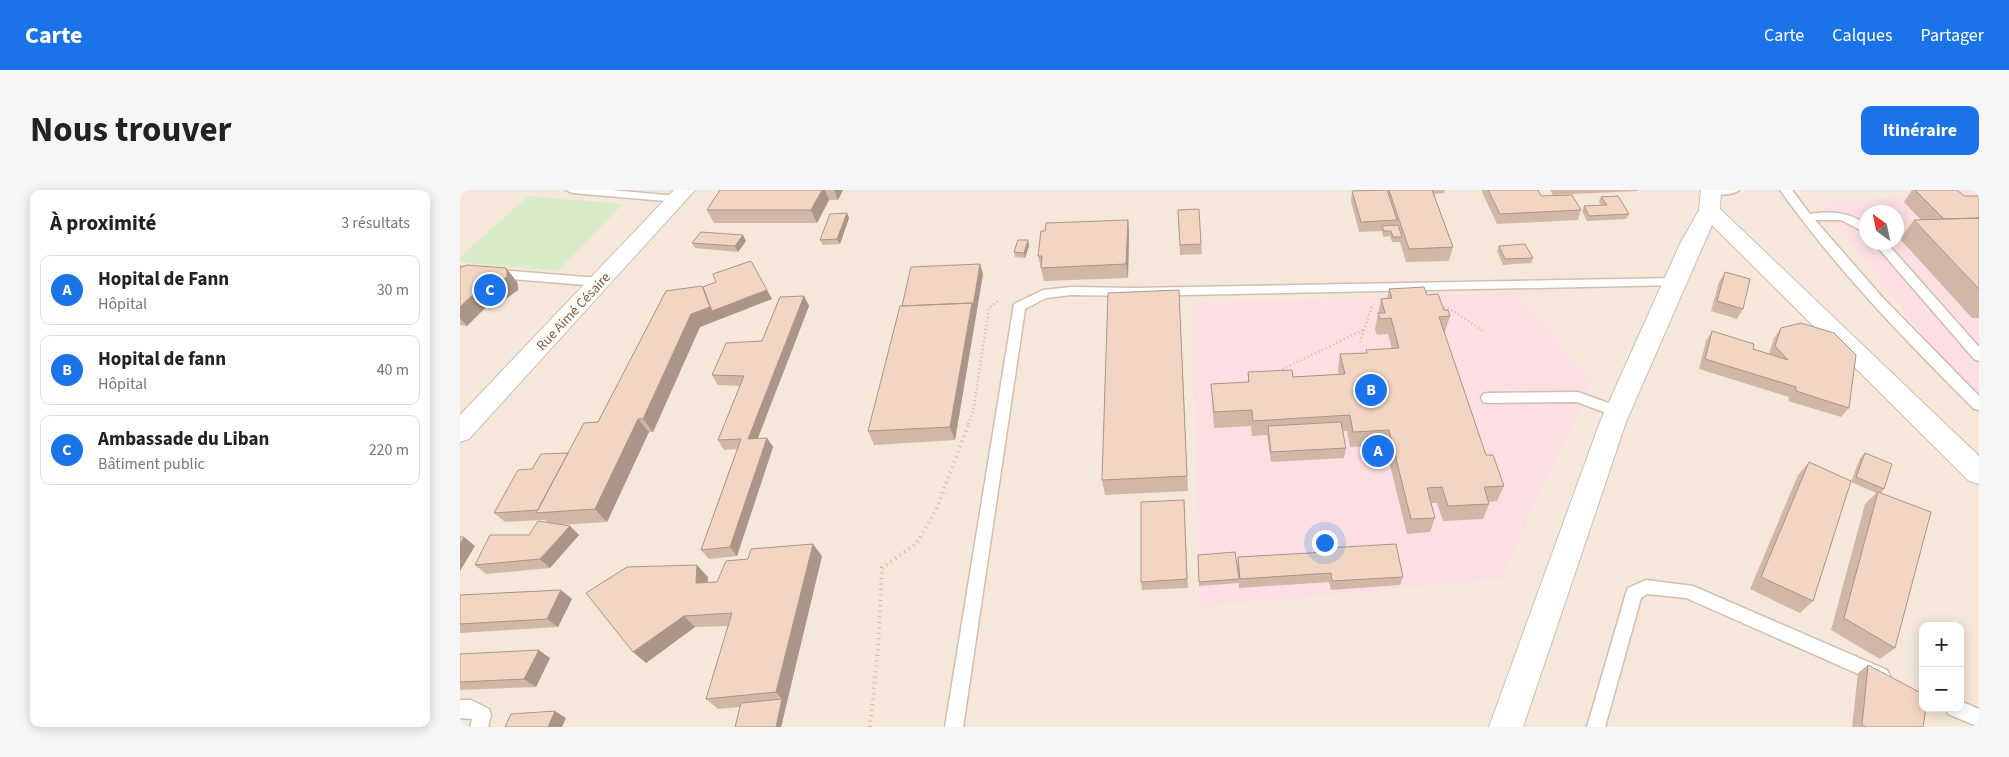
<!DOCTYPE html>
<html lang="fr">
<meta charset="utf-8">
<style>
:root{--surface:#fff;--page:#f6f6f6;--text:#222;--muted:#767676;--line:#e0e0e0;--accent:#1a73e8}
body{margin:0;font-family:"Source Sans 3",sans-serif;background:var(--page);color:var(--text)}
.controls{position:absolute;right:15px;bottom:15px;display:grid;overflow:hidden;border-radius:10px;box-shadow:0 2px 12px #0003}
.controls button{width:45px;height:45px;display:grid;place-items:center;padding:0;border:0;border-bottom:1px solid var(--line);background:var(--surface);color:var(--text);font:25px sans-serif}
.compass{position:absolute;left:1399px;top:15px;width:45px;height:45px;border-radius:50%;background:var(--surface);box-shadow:0 2px 12px #0003;rotate:327deg}
.you{position:absolute;left:864px;top:352px;width:18px;height:18px;margin:-12px;border:4px solid #fff;border-radius:50%;background:#1a73e8;box-shadow:0 0 0 8px #1a73e833}
.badge{display:grid;place-items:center;width:32px;height:32px;border-radius:50%;background:var(--accent);color:#fff;font-size:16px;font-weight:700}
.pin{position:absolute;translate:-50% -50%;border:2px solid #fff;box-shadow:0 1px 5px #0006}
.list{margin:0;padding:0;list-style:none}
h2{display:flex;justify-content:space-between;align-items:center;height:65px;margin:0;padding:0 20px;font-size:21px}
h2 small{font-size:16px;font-weight:400;color:var(--muted)}
.list li{display:grid;grid-template-columns:32px 1fr auto;gap:15px;align-items:center;box-sizing:border-box;height:70px;margin:0 10px 10px;padding:0 10px;border:1px solid var(--line);border-radius:10px}
.list b{display:block;font-size:19px;white-space:nowrap}
.list p{margin:0;font-size:16px;white-space:nowrap;color:var(--muted)}
.list em{font-size:16px;font-style:normal;color:var(--muted)}
.map{position:relative;flex:none;width:1519px;height:537px;overflow:hidden;border-radius:10px}
header{display:flex;align-items:center;gap:30px;box-sizing:border-box;height:70px;padding:0 25px;background:var(--accent);color:#fff}
header strong{font-size:24px}
nav{display:flex;gap:28px;margin-inline-start:auto;font-size:18px}
.intro{display:flex;align-items:center;justify-content:space-between;box-sizing:border-box;height:120px;padding:0 30px}
h1{margin:0;font-size:35px}
.button{padding:12px 22px;border-radius:10px;background:var(--accent);color:#fff;font-size:18px;font-weight:700}
main{display:flex;gap:30px;padding:0 30px}
aside{flex:1;background:var(--surface);border-radius:10px;box-shadow:0 2px 12px #0003}
.map>svg:first-child{display:block}
.residential{fill:#f5e8da;fill-rule:evenodd}
.medical{fill:#fbdfe3;fill-rule:evenodd}
.green{fill:#d8ecc9}
.lines{fill:none;stroke-linecap:round;stroke-linejoin:round}
.service-casing{stroke:#d1beb0;stroke-width:3}
.minor-casing{stroke:#d1beb0;stroke-width:2}
.tertiary-casing{stroke:#d1beb0;stroke-width:2}
.path-far1{stroke:#d9b8a5;stroke-width:2.5;stroke-dasharray:1 3;stroke-linecap:butt}
.path{stroke:#d9b8a5;stroke-width:4;stroke-dasharray:1 4.5;stroke-linecap:butt}
.service{fill:#fff;fill-rule:evenodd}
.minor{fill:#fff;fill-rule:evenodd}
.tertiary{fill:#fff;fill-rule:evenodd}
.wall{fill:#d1b7a8}
.shaded-wall{fill:#aa9588}
.building{fill:#f3d5c3;stroke:#aa9588}
.labels{text-anchor:middle;stroke-width:5;stroke-linejoin:round;paint-order:stroke}
.street-label{font-size:14px;fill:#7a5c4d;stroke:#fffaf3}
</style>
<header>
<strong>Carte</strong>
<nav><a>Carte</a><a>Calques</a><a>Partager</a></nav>
</header>
<div class="intro"><h1>Nous trouver</h1><a class="button">Itinéraire</a></div>
<main>
<aside>
<h2>À proximité<small>3 résultats</small></h2>
<ul class="list">
<li><span class="badge">A</span><div><b>Hopital de Fann</b><p>Hôpital</p></div><em>30 m</em></li>
<li><span class="badge">B</span><div><b>Hopital de fann</b><p>Hôpital</p></div><em>40 m</em></li>
<li><span class="badge">C</span><div><b>Ambassade du Liban</b><p>Bâtiment public</p></div><em>220 m</em></li>
</ul>
</aside>
<div class="map">
<svg width="1519" height="537" viewBox="0 0 1519 537">
<rect width="100%" height="100%" fill="#fdf6ec"/>
<path class="residential" d="M0,0H1519V537H0ZM1406,22H1436V52H1406ZM1463,436H1500V518H1463Z"/>
<path class="medical" d="M1519,1V218L1360,13ZM1406,22H1436V52H1406Z
M1056,102L1132,191L1121,219L1069,325L1043,389L740,417L732,113Z"/>
<path class="green" d="M68,6L163,14L97,81L0,72V67Z"/>
<g class="lines">
<g class="service-casing">
<path id="service" d="M106,0H151L217,6L223,9L217,12L112,3Z
M1246,0H1279C1272,6 1256,5 1247,3Z
M1320,0H1332L1350,24C1371,21 1388,22 1406,34V43L1381,30H1355L1423,108L1519,206V220L1514,219C1445,150 1376,79 1320,0Z
M1413,52H1426L1519,157V171L1514,169Z
M0,77L139,88L145,92L139,96L0,85Z
M1215,88L1221,92L1219,95L674,106L611,105L586,108L565,119L503,537H485L554,114L583,100L611,97L674,98Z
M1118,202L1162,218L1164,222L1162,226L1157,227L1117,212L1028,213L1023,212L1021,208L1023,204L1028,203Z
M1186,390L1233,396L1427,480L1430,486L1427,492L1421,494L1226,408L1187,404L1181,408L1145,537H1127L1166,403L1168,398Z
M0,510H11L29,519L31,525L28,537H10L12,529L0,528Z
M1500,511L1519,519V537L1488,524L1486,518H1500Z"/>
</g>
<g class="minor-casing">
<path id="minor" d="M1241,0H1261L1260,19L1519,266V294L1509,291L1252,35L1166,232L1063,537H1029L1140,232L1220,54L1239,20Z"/>
</g>
<g class="tertiary-casing">
<path id="tertiary" d="M214,0H235L9,249L0,252V225Z"/>
</g>
<path class="path-far1" d="M984,117L997,123L1024,142
M900,152L912,116
M819,181L903,140
M508,234L513,222L529,118L538,111"/>
<path class="path" d="M410,537L418,459L422,378L457,353L476,320L509,233"/>
<use href="#service" class="service"/>
<use href="#minor" class="minor"/>
<use href="#tertiary" class="tertiary"/>
</g>
<path class="wall" d="M260,0H383L378,10H369L357,33H254L247,20Z
M921,0H985L984,3L974,4L993,57L989,71L946,72L940,52H932L930,46L923,47L922,41L899,42L891,11L892,1Z
M1021,0H1049L1081,6L1121,20L1118,30L1037,34Z
M1090,0H1178V1L1093,5Z
M1452,0H1497L1504,6H1519V128H1512L1440,49L1454,30H1461L1444,12Z
M1141,7L1169,24L1166,29L1127,31L1122,21L1124,16L1141,15L1139,12Z
M718,20L741,54L742,64L720,65Z
M387,23L389,28L380,54L363,55L360,50Z
M668,30L669,44L668,88L584,91L578,66L585,41Z
M568,50L569,56L565,68L555,67L554,62Z
M286,51L278,62L235,58L232,53Z
M1039,56L1073,68L1071,73L1043,75L1037,61Z
M0,77L46,78L57,92L58,96V100L44,110L32,111L7,136L0,135Z
M1265,82L1283,119L1277,129L1251,121L1259,92Z
M523,84L495,250L414,255L408,241L442,116Z
M929,99L967,105L990,126L985,142H984L1026,265L1044,296L1037,311L1029,312V314L1023,329L983,331L977,313H971L975,328L970,342L947,344L925,255L890,257L887,241H882L886,258L884,268L811,272L807,245L792,246L791,236L754,238L752,210L751,194L788,192V182L833,187L879,184L878,180L880,164L906,163V160L932,159L928,144L917,145L915,139L921,109H927Z
M307,100L312,109L240,137L193,242H189L147,332L99,335L110,336L119,345L90,378L26,384L15,375L69,345L87,332L84,330L45,332L34,323L108,263L138,232L206,101Z
M719,100L728,301L645,305L642,290Z
M344,106L349,116L298,248H307L313,257L277,366L249,369L241,360L277,259L264,260L258,250L280,196L258,195L252,185L302,151Z
M1321,138L1389,218L1381,227L1328,211L1329,207L1239,179L1246,151L1252,141L1293,159L1309,164L1314,148Z
M1405,263L1424,299L1421,303L1435,458L1420,469L1371,440L1405,314L1416,303L1391,292L1400,268Z
M1349,272L1353,411L1340,423L1290,399L1338,285Z
M724,310L728,398L682,400L681,392Z
M867,358L943,387L940,395L871,400L869,392L779,398V391V393L739,396V392L777,376L778,367L866,362Z
M362,366L321,537H275L280,517L258,519L246,509L268,436L235,437L186,473L248,387L247,392H257Z
M101,400L112,409L98,437L0,443V405Z
M0,464L90,468L76,497L0,500Z
M1408,475L1463,537H1392L1398,483Z"/>
<path class="shaded-wall" d="M362,0H365L369,10L357,33L351,20Z
M374,0H383L378,10Z
M387,23L389,28L380,54L377,49Z
M668,30L669,44L668,88L666,74Z
M283,45L286,51L278,62L275,56Z
M568,50L569,56L565,68L564,63Z
M520,74L523,84L495,250L490,237L512,113Z
M46,78L57,92L58,96V100L44,110L32,97Z
M21,97L32,111L7,136L0,128V117Z
M307,100L312,109L240,137L193,242L183,229L231,124L250,117Z
M344,106L349,116L294,258L288,249Z
M178,229L189,242L147,332L135,319Z
M307,248L313,257L277,366L270,357Z
M110,336L119,345L90,378L80,369Z
M4,347L15,356L0,381V354Z
M353,354L362,366L321,537H316L322,509L316,502Z
M237,375L248,387L247,405L236,393Z
M101,400L112,409L98,437L87,429Z
M224,426L235,437L186,473L173,462Z
M79,460L90,468L76,497L64,489Z
M95,521L106,528L102,537H88Z"/>
<path class="building" d="M260,0H362L351,20H247Z
M927,0L937,30L901,32L892,1Z
M929,0H972L993,57L949,59Z
M1028,0H1078L1081,6L1112,5L1121,20L1040,24Z
M1455,0H1497L1504,6H1519V28L1484,29Z
M1158,6L1169,24L1129,26L1124,16L1147,15L1141,7Z
M739,19L741,54L720,55L718,20Z
M387,23L377,49L360,50L370,24Z
M1519,28V99L1454,30Z
M668,30L666,74L581,78L582,66H578L581,41H585L586,33Z
M938,35L942,47H933L931,41H924L922,36Z
M241,42L283,45L275,56L232,53Z
M558,50H568L564,63L554,62Z
M1065,54L1073,68L1045,69L1039,56Z
M291,71L307,100L252,121L243,97L256,92L253,84Z
M520,74L513,116L512,113L442,116L451,77Z
M7,75L46,78L47,82V87L32,97H21L0,117V77H2Z
M1265,82L1290,89L1283,119L1257,111Z
M242,96L250,117L231,124L183,229H178L135,319L76,323L124,233L138,232L206,101Z
M964,97L967,105L978,104L984,120H988L990,126L979,127L1026,265H1033L1044,296L1024,297L1029,314L988,316L982,297L967,298L975,328L951,329L929,240L893,242L890,225L793,231L792,220L754,222L751,194L789,192L788,182L832,180L833,187L885,184L880,164L907,163L906,160L939,158L931,128L920,129L918,123H925L921,109L932,108L929,99Z
M719,100L727,286L642,290L648,103Z
M344,106L288,249L307,248L270,357L241,360L281,249L258,250L284,186L252,185L266,153L302,151L320,107Z
M512,113L490,237L408,241L440,116Z
M1341,133L1374,143L1396,165L1389,218L1336,201V197L1245,169L1252,141L1294,154L1293,159L1328,170L1315,156L1321,138Z
M881,232L886,258L811,262L808,236Z
M108,263L78,320L34,323L58,280L72,279L81,264Z
M1405,263L1432,274L1424,299L1396,287Z
M1349,272L1391,291L1353,411L1301,387Z
M1418,302L1471,322L1435,458L1384,428Z
M724,310L727,389L681,392V312Z
M78,331L110,336L80,369L15,375L30,345H69Z
M0,347H4L0,354Z
M353,354L316,502L246,509L272,423L224,426L173,462L126,403L167,377L237,375L236,393L257,392L266,371L288,369L291,359Z
M936,354L943,387L872,391L871,383L780,389L778,367L868,362L867,358Z
M775,362L779,389L739,392L738,365Z
M101,400L87,429L0,434V405Z
M79,460L64,489L0,492V464Z
M1408,475L1463,504V518H1466L1463,537H1406L1402,535Z
M322,509L316,537H275L281,513Z
M95,521L88,537H45L51,524Z"/>
<g class="labels">
<g class="street-label">
<text transform="translate(113 121) rotate(-47)" y="5">Rue Aimé Césaire</text>
</g>
</g>
</svg>
<div class="controls">
<button>+</button>
<button>−</button>
</div>
<svg class="compass" viewBox="-18 -18 36 36"><path d="M0-13l5 13h-10z" fill="#e53935"/><path d="M0 13l5-13h-10z" fill="#767676"/></svg>
<div class="you"></div>
<div class="pin badge" style="left:918px;top:261px">A</div>
<div class="pin badge" style="left:911px;top:200px">B</div>
<div class="pin badge" style="left:30px;top:100px">C</div>
</div>
</main>
